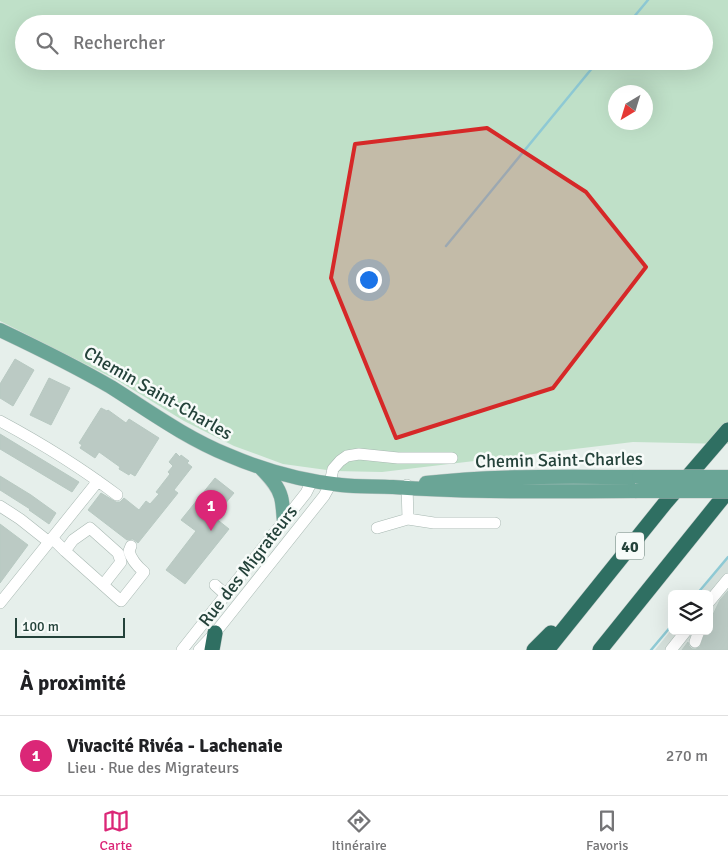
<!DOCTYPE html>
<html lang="fr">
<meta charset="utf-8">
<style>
:root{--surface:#fff;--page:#f2f2f2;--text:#202124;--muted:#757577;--line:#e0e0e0;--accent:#db2777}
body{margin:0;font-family:Signika,sans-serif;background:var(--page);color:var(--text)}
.controls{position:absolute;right:15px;bottom:15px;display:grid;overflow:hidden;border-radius:8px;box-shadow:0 5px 20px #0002}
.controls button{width:45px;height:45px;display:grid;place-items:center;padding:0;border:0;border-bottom:1px solid var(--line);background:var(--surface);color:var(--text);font:25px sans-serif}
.compass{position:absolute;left:608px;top:85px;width:45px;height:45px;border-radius:50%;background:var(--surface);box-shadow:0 5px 20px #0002;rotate:218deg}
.scale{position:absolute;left:15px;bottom:12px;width:110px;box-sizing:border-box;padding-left:5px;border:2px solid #24423a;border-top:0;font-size:14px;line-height:18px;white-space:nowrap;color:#24423a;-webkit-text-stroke:4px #f7fbf9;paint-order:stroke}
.you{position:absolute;left:368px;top:279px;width:18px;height:18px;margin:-12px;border:4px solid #fff;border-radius:50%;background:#1a73e8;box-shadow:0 0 0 8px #1a73e833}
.badge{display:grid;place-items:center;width:32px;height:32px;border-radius:50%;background:var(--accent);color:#fff;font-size:16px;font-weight:700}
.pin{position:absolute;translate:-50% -41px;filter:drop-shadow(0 1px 2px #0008)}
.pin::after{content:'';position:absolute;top:26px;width:18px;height:15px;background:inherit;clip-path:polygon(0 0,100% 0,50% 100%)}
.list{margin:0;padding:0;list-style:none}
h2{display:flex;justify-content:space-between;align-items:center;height:65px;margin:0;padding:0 20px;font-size:21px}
h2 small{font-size:16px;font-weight:400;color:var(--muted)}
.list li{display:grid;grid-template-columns:32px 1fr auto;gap:15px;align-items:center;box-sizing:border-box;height:80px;padding:0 20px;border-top:1px solid var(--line)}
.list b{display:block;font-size:19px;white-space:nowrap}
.list p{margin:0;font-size:16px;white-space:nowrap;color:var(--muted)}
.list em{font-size:16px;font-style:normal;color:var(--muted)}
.icon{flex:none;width:28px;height:28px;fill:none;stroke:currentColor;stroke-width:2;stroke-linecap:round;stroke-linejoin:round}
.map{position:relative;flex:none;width:728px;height:650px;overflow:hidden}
.search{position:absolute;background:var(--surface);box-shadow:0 5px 20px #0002;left:15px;right:15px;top:15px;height:55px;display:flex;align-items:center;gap:12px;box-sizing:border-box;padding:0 18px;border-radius:28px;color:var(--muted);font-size:19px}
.sheet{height:145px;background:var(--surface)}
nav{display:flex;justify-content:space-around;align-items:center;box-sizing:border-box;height:70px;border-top:1px solid var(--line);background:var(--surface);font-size:14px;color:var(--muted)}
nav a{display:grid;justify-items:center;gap:2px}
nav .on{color:var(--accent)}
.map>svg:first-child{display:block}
.built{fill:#d4dfda}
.green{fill:#bfe0c8;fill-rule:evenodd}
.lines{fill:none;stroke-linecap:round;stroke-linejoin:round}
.stream{stroke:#8ec9d4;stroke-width:2.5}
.building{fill:#bbcac4;stroke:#b8c9c2}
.minor-casing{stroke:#a8b8b2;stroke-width:12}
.major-casing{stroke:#c2cac8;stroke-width:15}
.highway-casing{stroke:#c2cac8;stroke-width:16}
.minor{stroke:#fff;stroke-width:11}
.major{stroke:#6aa596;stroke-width:14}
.highway{stroke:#2f6f62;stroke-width:15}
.major-bridge-casing{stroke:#c2cac8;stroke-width:15;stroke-linecap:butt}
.major-bridge{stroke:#6aa596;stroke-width:14}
.marked{fill:#d62828;fill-opacity:0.2;stroke:#d62828;stroke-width:4;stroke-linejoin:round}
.labels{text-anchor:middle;stroke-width:5;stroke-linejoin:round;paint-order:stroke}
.shield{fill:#f7fbf9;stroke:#637a73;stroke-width:1}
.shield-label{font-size:16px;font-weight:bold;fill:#24423a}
.street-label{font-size:18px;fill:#24423a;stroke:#f7fbf9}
</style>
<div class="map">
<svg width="728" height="650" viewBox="0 0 728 650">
<rect width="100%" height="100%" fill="#e6efeb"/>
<path class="built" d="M728,557V650H655L672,629V631H709V594H699Z"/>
<path class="green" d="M0,0H728V444L633,442L382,472L334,471L283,464L234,446L184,421L117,380L0,321ZM24,24H704V61H24ZM616,92H646V122H616Z"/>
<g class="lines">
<path class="stream" d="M628,24L648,0
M446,246L598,61
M697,594L728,557
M651,650L672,625"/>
</g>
<path class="building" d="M15,359L34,370L13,406L0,398V384Z
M49,378L70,388L51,425L30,415Z
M101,408L107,411L108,410L126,423L129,419L159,438L135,476L130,473L129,475L119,469L120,467L99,452L95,458L80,448L82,445L79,443Z
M0,434L79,482L72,492L0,449Z
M176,453L180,457L181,455L189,461L187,463L192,467L174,490L178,493L138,543L133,539L127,540L88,510L101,493L116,502H120L124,498L139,510L146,501L150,504L159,494L156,492L170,474L168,472L173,466L169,462Z
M0,476L31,495L56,513L49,524L29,510L30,509L0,490Z
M215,478L234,493L214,517L229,529L185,584L166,570L196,531L181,520Z
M0,524L28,545L0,583Z
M728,591V650H682L688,642L689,646L692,649H696L700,647L706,631H709V623L720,600Z"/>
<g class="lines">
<g class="minor-casing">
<path id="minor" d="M0,421C41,443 80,467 117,495
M407,485L408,519
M0,506L20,519L49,542
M377,528L408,519L434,523H495
M52,538L65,551L121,601L144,572C137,566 131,559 129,551L131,546
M65,551L73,540L90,528L118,553L121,562L103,585
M215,585L226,595
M709,602L728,579
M0,603L98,481
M695,642L699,631
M182,650L306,493L312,481
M199,650L215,633L324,496L329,487L333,469L340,461L347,456L359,454L398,458H452
M671,650L686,631"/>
</g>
<g class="major-casing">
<path id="major" d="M0,330C38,348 75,366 111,387C149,411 186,438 228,455C263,470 302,481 341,485C358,487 376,486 393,487C474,493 554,491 635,491
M260,467C268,476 278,485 281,497C283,504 283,513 284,521
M426,483C497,475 568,477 639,477"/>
</g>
<g class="highway-casing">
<path id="highway" d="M212,650L215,633
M534,650L551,633
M547,650L666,502L728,430
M600,650L728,491"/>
</g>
<use href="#minor" class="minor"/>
<use href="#major" class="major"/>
<use href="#highway" class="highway"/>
<g class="major-bridge-casing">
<path id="major-bridge" d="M639,477H728
M635,491H728"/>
</g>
<use href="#major-bridge" class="major-bridge"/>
</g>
<path class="marked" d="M487,128L586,192L646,267L553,388L396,438L331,278L355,144Z"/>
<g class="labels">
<rect class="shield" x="616" y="532.5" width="28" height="27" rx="4"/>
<g class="shield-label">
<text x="630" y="552">40</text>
</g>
<g class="street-label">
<text transform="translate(158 393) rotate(30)" y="6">Chemin Saint-Charles</text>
<text transform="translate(559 460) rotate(-1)" y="6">Chemin Saint-Charles</text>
<text transform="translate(248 566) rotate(-52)" y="6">Rue des Migrateurs</text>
</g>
</g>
</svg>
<div class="controls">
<button><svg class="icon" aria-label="layers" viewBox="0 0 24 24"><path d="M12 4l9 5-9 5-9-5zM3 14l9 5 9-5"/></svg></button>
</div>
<svg class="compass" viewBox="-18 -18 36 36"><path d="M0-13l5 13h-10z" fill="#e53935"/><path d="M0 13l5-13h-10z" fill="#757577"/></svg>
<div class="scale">100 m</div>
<div class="you"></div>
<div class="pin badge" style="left:211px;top:531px">1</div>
<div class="search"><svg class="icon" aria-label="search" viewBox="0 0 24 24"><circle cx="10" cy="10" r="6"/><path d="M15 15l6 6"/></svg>Rechercher</div>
</div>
<section class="sheet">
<h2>À proximité<small></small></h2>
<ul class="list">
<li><span class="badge">1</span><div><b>Vivacité Rivéa - Lachenaie</b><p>Lieu · Rue des Migrateurs</p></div><em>270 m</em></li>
</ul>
</section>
<nav>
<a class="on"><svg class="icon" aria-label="map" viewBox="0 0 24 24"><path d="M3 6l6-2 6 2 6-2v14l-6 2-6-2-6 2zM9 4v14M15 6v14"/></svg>Carte</a>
<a><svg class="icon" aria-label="directions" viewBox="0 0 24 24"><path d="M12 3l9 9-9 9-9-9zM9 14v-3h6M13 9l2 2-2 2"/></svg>Itinéraire</a>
<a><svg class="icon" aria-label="saved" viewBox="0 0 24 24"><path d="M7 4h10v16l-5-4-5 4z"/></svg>Favoris</a>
</nav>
